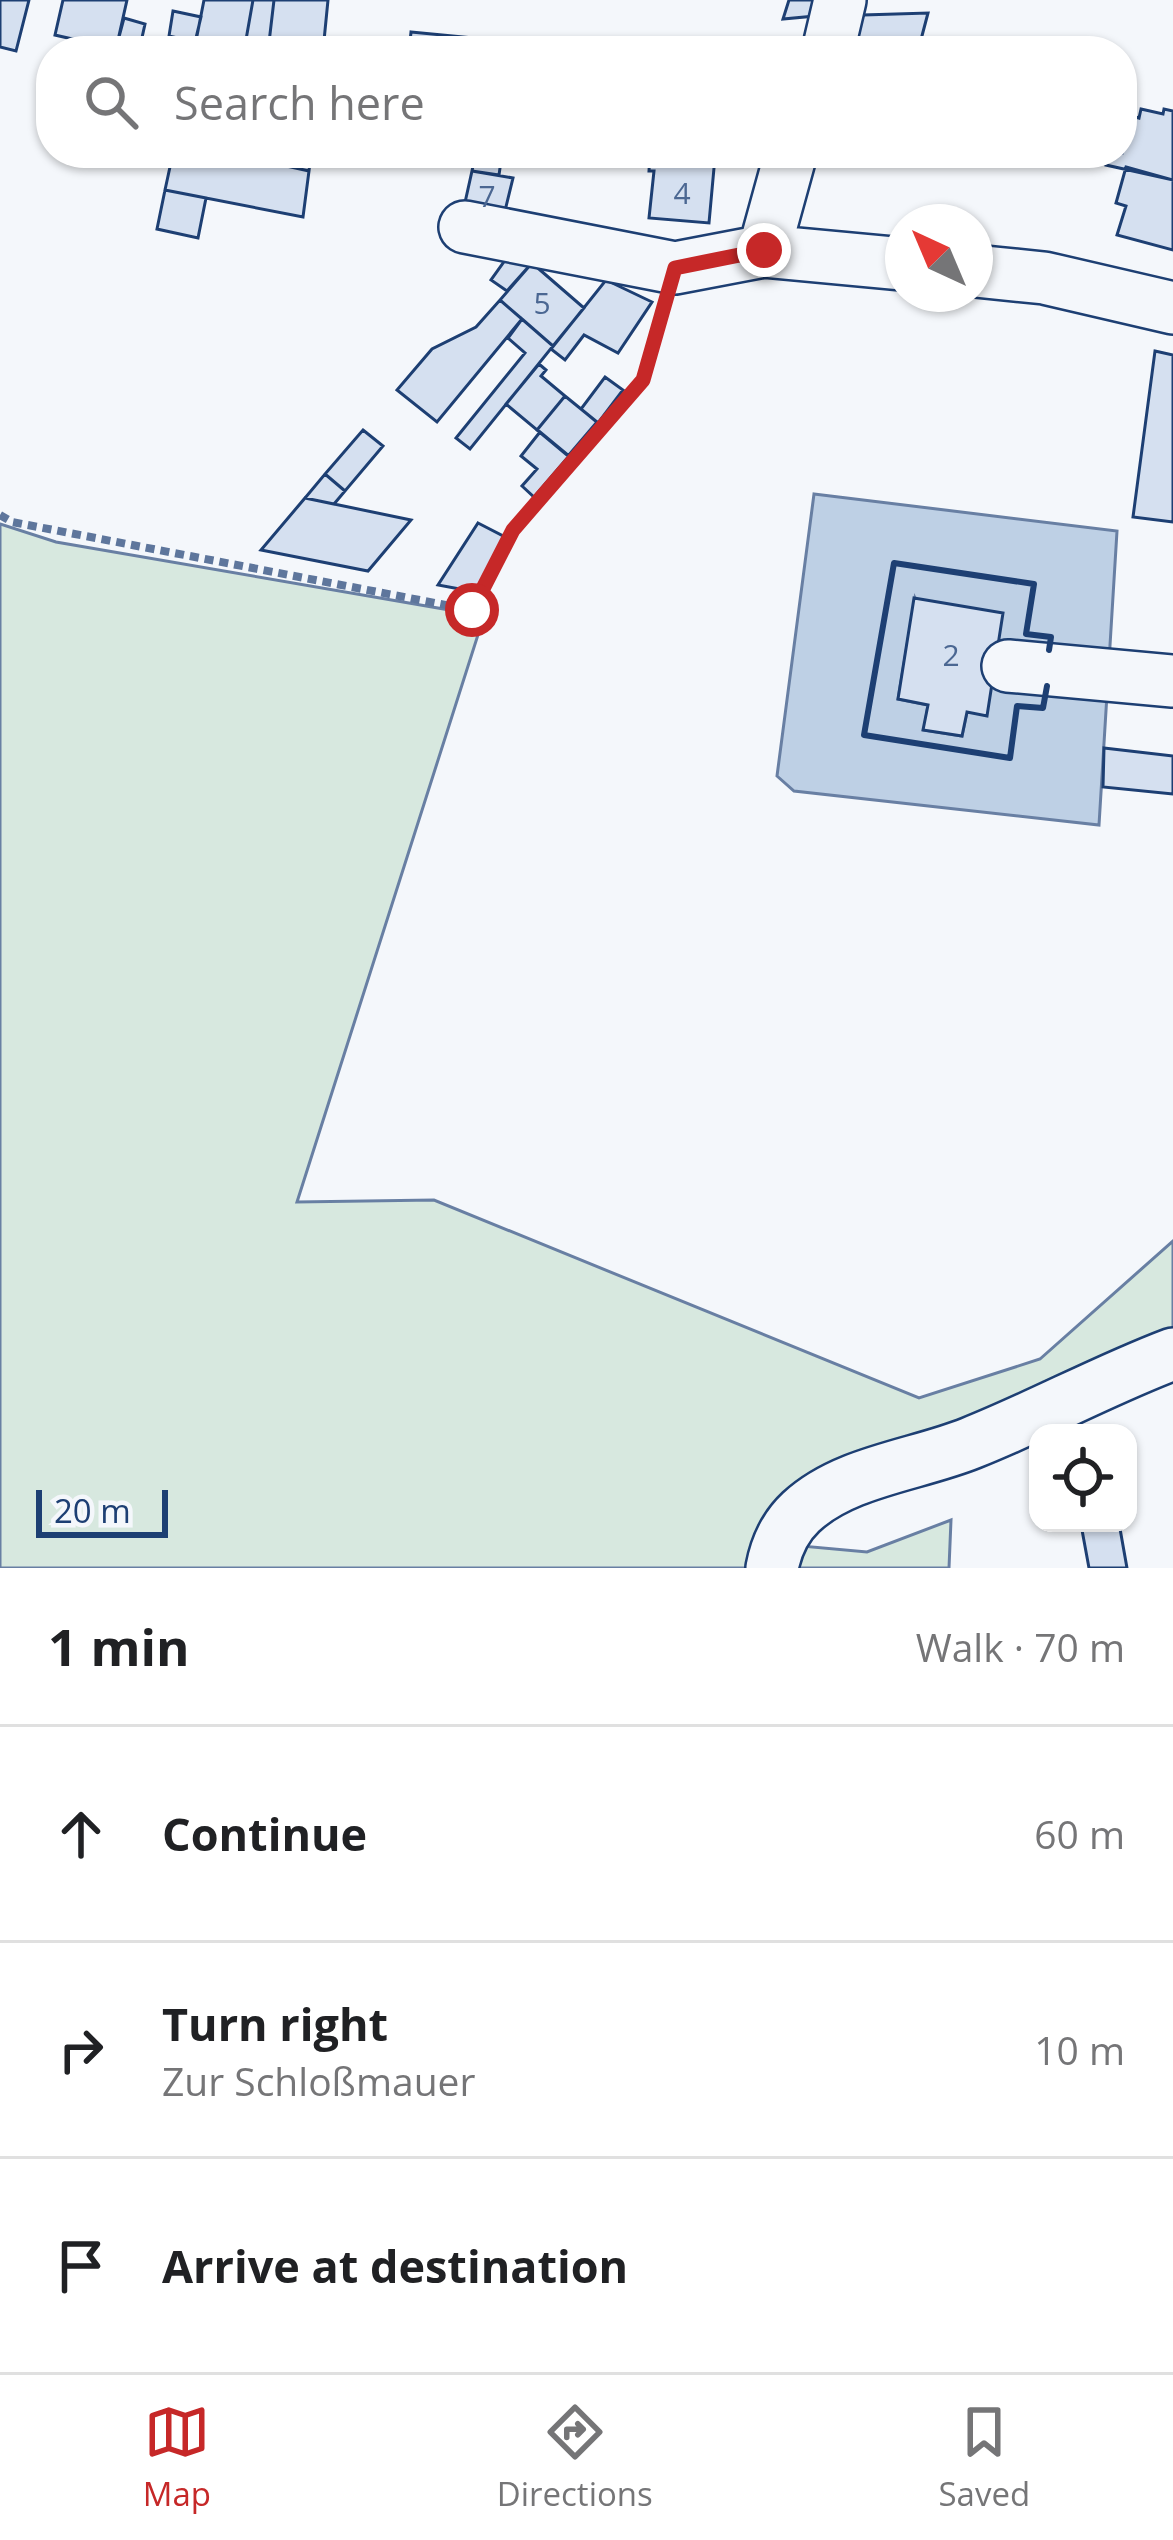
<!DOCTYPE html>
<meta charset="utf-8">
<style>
:root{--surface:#fff;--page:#f2f2f2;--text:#202124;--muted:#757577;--line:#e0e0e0;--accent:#c62828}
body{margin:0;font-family:"Open Sans",sans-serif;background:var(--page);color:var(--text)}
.controls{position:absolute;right:36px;bottom:36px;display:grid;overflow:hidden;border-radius:24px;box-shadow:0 3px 9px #0004}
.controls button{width:108px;height:108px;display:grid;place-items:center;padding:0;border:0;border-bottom:3px solid var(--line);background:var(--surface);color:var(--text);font:60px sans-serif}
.compass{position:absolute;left:885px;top:204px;width:108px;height:108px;border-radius:50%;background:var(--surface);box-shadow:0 3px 9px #0004;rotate:316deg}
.scale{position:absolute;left:36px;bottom:30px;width:132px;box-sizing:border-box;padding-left:12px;border:6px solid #1d3f73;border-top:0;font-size:33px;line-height:42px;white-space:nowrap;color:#1d3f73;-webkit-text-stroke:9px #f4f7fb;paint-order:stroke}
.stop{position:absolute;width:36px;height:36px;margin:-27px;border:9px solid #c62828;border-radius:50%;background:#fff}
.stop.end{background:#c62828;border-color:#fff;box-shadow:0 3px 12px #0008}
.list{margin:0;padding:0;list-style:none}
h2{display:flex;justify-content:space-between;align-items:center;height:156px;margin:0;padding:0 48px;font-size:51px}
h2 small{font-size:39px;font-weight:400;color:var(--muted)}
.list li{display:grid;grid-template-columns:78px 1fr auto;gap:36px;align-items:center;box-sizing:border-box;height:216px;padding:0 48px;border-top:3px solid var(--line)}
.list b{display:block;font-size:45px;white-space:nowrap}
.list p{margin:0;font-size:39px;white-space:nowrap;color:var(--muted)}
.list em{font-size:39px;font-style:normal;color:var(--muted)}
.icon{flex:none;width:66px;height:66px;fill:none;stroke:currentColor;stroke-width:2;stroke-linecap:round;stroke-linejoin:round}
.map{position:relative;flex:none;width:1173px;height:1568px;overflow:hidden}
.search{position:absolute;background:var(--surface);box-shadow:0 3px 9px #0004;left:36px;right:36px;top:36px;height:132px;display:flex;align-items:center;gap:30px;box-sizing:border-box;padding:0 42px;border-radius:48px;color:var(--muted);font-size:45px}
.sheet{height:804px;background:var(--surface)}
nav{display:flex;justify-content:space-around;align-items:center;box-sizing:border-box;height:168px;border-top:3px solid var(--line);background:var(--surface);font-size:33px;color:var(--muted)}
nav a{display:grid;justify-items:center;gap:6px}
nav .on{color:var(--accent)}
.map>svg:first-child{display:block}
.green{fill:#d7e8df;stroke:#687fa3;stroke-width:3}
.water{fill:#bed0e5;stroke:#687fa3;stroke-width:3;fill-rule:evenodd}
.building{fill:#d5e0f0;stroke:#1d3f73;stroke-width:3}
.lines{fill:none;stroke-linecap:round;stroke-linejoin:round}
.minor-casing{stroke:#1d3f73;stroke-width:56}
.path{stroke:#5e769c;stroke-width:8;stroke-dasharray:9 6;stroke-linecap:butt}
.minor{stroke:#f4f7fb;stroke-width:51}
.wall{stroke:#1d3f73;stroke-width:6}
.route{stroke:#c62828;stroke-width:15}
.labels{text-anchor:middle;stroke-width:9;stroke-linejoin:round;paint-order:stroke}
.number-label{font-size:30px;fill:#4b6792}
</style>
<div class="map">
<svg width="1173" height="1568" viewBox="0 0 1173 1568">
<rect width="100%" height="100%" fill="#f4f7fb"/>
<path class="green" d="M0,524L56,542L484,616L297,1202L434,1200L919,1398L1040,1359L1173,1241V1332L1013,1403L754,1568H0Z
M951,1520L949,1568H785L791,1545L867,1552Z"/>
<path class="water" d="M814,494L1117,531L1099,825L794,791L777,776ZM915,598L967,712L962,736L924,730L928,705L898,699Z"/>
<path class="building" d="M0,0H29L16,51L0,47Z
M63,0H127L116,49L55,35Z
M204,0H253L244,51H194Z
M253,0H274L268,51H244Z
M274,0H328L323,51H268Z
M789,0H819L815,16L783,19Z
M173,11L201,17L195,42L169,36Z
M928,13L918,51H854L863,15Z
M124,18L145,24L139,51L116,48Z
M411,32L514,42L513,51H409Z
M698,40L763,51H695Z
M615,44L695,50L614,51Z
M1141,109L1163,114L1164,109L1173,111V180L1106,165L1109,153H1122V113L1139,118Z
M173,153L283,155L282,165L309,171L303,217L165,190Z
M283,153H311L309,171L282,165Z
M650,153L715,157L709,223L649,218L654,171H649Z
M825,153H852L850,166L823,161Z
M475,155L501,161L499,175L472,171Z
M1126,167L1173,180V250L1117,235L1126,206L1116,203Z
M472,171L513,178L502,223L462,216Z
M165,190L206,198L198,238L157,229Z
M506,259L531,264L507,291L491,280Z
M532,263L584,308L553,346L500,300Z
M606,280L652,302L618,353L584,335L565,360L551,349Z
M500,300L522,319L437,422L397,390L432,349L476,327Z
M522,319L553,346L470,449L456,438L525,353L508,338Z
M1155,351L1173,355V522L1133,517Z
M539,364L546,370L541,376L565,396L537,430L506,404Z
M605,377L623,390L598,423L581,409Z
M565,396L597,422L568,456L537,430Z
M363,430L383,446L345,491L325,474Z
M540,432L569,456L534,497L522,486L537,469L521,456Z
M325,474L345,491L334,504L305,498Z
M305,498L334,504L411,520L368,571L261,550Z
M478,523L505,537L476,592L438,585Z
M914,598L1003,613L987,716L967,712L962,736L923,730L928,705L898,699Z
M1104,748L1173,756V794L1103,787Z
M1119,1523L1127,1568H1089L1082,1530Z"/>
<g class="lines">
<g class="minor-casing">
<path id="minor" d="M828,51L840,0
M791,153L764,251L903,264
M465,227L675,268L764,251
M975,271L1044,278L1173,308
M1008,666L1173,681
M772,1568C776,1547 785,1527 801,1512C845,1471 917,1465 971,1443C1039,1416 1104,1380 1173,1354"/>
</g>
<path class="path" d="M0,515L12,522L472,610L513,530L643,380L663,309"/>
<use href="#minor" class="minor"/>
<path class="wall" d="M1047,686L1043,708L1017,706L1010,758L864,735L894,563L1034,584L1026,634L1051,637L1049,650"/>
</g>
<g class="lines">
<path class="route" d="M472,610L513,530L643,380L675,268L764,250"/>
</g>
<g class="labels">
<g class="number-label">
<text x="682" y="204">4</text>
<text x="487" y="207">7</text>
<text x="542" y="314">5</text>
<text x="951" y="666">2</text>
</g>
</g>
</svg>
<div class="controls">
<button><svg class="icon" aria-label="locate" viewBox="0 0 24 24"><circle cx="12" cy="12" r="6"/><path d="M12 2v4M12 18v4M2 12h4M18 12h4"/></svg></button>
</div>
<svg class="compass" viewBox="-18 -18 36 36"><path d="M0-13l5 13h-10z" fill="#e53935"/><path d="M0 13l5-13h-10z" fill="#757577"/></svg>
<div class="scale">20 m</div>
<div class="stop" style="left:472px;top:610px"></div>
<div class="stop end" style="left:764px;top:250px"></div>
<div class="search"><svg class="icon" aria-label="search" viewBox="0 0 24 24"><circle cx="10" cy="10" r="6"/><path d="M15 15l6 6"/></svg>Search here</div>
</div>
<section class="sheet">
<h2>1 min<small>Walk · 70 m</small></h2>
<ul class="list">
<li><svg class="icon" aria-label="ahead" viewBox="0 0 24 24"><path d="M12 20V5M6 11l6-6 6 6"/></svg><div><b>Continue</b></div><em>60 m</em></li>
<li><svg class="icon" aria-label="right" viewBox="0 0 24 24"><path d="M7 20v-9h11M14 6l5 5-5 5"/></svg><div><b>Turn right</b><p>Zur Schloßmauer</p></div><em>10 m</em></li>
<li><svg class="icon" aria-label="arrive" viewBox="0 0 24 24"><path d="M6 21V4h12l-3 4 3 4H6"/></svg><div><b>Arrive at destination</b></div></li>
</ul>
</section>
<nav>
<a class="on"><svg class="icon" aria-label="map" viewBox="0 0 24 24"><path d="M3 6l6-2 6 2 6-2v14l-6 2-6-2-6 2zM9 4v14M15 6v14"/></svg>Map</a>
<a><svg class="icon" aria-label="directions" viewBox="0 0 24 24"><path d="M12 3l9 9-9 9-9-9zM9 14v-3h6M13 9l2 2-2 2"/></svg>Directions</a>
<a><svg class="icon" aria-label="saved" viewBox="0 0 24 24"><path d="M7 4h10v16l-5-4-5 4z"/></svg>Saved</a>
</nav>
